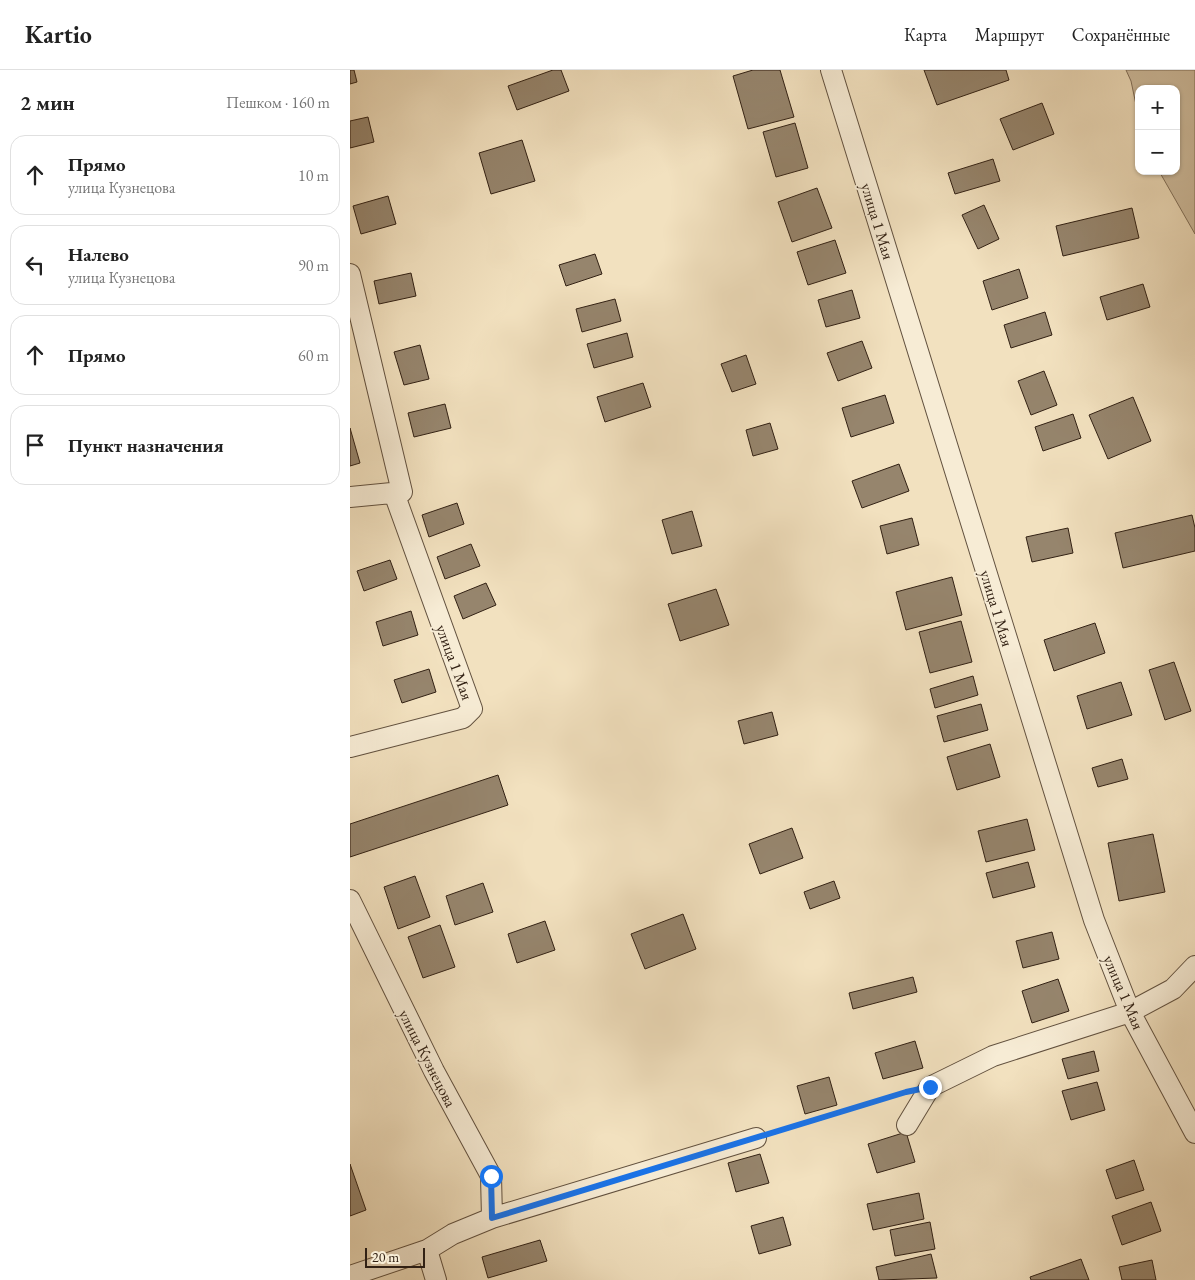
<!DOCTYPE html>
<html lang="ru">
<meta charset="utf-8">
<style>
:root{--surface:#fff;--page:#f6f6f6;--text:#222;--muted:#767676;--line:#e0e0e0}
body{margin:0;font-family:"EB Garamond",serif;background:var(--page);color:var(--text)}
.controls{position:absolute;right:15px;top:15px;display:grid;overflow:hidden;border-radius:10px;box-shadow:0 1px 4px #0004}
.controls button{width:45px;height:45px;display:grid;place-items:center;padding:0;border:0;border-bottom:1px solid var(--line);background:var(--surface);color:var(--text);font:25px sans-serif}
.scale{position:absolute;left:15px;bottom:12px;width:60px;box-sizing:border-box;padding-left:5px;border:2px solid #322114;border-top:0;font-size:14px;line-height:18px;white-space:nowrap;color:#322114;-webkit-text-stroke:4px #f7ecd5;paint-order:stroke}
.stop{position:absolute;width:15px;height:15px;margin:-11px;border:4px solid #1a73e8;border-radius:50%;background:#fff}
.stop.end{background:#1a73e8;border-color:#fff;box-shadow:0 1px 5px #0008}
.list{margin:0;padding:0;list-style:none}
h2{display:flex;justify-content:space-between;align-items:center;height:65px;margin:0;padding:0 20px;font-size:21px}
h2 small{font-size:16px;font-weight:400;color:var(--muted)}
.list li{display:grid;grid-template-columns:32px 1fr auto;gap:15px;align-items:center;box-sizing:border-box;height:80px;margin:0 10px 10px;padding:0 10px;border:1px solid var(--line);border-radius:15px}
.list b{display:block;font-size:19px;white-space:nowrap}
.list p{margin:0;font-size:16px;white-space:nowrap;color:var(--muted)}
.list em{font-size:16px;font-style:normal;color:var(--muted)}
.icon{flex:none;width:28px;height:28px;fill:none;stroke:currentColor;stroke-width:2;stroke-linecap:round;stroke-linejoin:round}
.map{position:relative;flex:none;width:845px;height:1210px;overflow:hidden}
header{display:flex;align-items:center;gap:30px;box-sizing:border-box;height:70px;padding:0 25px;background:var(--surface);border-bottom:1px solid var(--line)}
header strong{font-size:24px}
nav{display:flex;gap:28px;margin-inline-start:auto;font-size:18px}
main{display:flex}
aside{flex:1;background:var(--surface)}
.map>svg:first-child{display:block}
.green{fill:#d1c0a2;stroke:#82705b}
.building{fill:#96856d;stroke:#322114}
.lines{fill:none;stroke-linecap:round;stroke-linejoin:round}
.minor-casing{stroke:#62513f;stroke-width:22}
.path{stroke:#322114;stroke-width:3;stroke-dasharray:4 2.5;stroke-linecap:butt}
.minor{stroke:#f7ecd5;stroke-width:20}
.route{stroke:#1a73e8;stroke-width:6}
.labels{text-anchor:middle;stroke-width:4;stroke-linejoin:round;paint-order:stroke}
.street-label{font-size:16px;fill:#322114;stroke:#f7ecd5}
</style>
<header>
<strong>Kartio</strong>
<nav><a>Карта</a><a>Маршрут</a><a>Сохранённые</a></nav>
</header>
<main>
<aside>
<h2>2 мин<small>Пешком · 160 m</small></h2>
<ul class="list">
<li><svg class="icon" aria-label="ahead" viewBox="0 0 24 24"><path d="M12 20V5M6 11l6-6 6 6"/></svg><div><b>Прямо</b><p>улица Кузнецова</p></div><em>10 m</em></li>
<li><svg class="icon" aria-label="left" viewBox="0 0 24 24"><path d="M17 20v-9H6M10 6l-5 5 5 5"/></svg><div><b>Налево</b><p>улица Кузнецова</p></div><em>90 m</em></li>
<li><svg class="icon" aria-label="ahead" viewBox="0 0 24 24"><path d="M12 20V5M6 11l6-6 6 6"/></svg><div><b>Прямо</b></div><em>60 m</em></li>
<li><svg class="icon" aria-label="arrive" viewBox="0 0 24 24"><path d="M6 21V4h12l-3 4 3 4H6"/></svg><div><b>Пункт назначения</b></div></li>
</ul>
</aside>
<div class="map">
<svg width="845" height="1210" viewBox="0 0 845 1210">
<rect width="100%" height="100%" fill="#f2e1bf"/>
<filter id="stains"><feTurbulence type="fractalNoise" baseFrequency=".004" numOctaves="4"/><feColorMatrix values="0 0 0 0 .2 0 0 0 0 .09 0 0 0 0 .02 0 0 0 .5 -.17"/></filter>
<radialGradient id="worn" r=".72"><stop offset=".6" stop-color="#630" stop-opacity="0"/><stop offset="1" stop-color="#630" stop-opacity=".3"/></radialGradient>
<path class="green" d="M776,0H845V164L809,101H826V19H789V49L781,11Z"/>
<path class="building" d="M0,0H4L7,12L0,14Z
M203,0H211L219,21L167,40L158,16Z
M403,0H430L444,47L398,59L383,6Z
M574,0H656L659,10L587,35Z
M692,33L704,64L663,80L650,49Z
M18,47L24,72L0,78V51Z
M445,53L458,98L426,107L413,62Z
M172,70L185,111L141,124L129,83Z
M643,89L650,111L605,124L598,103Z
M467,118L482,158L442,172L428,132Z
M38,126L46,154L11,164L3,136Z
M634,135L649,169L628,179L612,145Z
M782,138L789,168L713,186L706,156Z
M485,170L496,203L458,215L447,182Z
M245,184L252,204L216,216L209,195Z
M669,199L678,228L642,240L633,211Z
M61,203L66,226L29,234L24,211Z
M793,214L800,237L757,250L750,227Z
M502,220L510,248L476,257L468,230Z
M265,229L271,251L232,262L226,239Z
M695,242L702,265L661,278L654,255Z
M277,263L283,287L244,298L237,274Z
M512,271L522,298L488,311L477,283Z
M70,275L79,309L54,315L44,282Z
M396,285L406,314L382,322L371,294Z
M694,301L707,335L681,345L668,311Z
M293,313L301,337L255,352L247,327Z
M535,325L544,353L501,367L492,338Z
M783,327L801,371L758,389L739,345Z
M95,334L101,358L64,367L58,343Z
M723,344L731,368L693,381L685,357Z
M420,353L428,379L403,386L396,360Z
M0,358L10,393L0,396Z
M549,394L559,421L512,438L502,411Z
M107,433L114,454L79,467L72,445Z
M342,441L352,476L322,484L312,450Z
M842,445L845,458V481L773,498L765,463Z
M562,448L569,475L537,484L530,456Z
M718,458L723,483L682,492L676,467Z
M121,474L130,496L95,509L87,487Z
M40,490L47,509L14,521L7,501Z
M602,507L612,545L556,560L546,522Z
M136,513L146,535L113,549L104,526Z
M366,519L379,555L330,571L318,534Z
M61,541L68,565L33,576L26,552Z
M611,551L622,592L580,603L569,562Z
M745,553L755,583L704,601L694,570Z
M824,592L841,641L815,650L799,600Z
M79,599L86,622L52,633L44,610Z
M623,606L628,625L585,638L580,619Z
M771,612L782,645L737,659L727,626Z
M631,634L638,660L594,672L587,646Z
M422,642L428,665L394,674L388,651Z
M640,674L650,707L607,720L597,687Z
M772,689L778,709L748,717L742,698Z
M148,705L158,735L0,787V754Z
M677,749L685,780L636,792L628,761Z
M442,758L453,788L410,804L399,774Z
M803,764L815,822L769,831L758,773Z
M678,792L685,817L643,828L636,803Z
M65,806L80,847L48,859L34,817Z
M484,811L490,828L460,839L454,822Z
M133,813L143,842L105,855L96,826Z
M333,844L346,879L295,899L281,864Z
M195,851L205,880L167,893L158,864Z
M90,855L105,897L73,908L58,867Z
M702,862L709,889L673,898L666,871Z
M563,907L567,922L503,939L499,923Z
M708,909L719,941L682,953L672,921Z
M565,971L573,998L533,1009L525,983Z
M744,981L749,1001L718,1009L712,989Z
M479,1007L487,1035L455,1044L447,1016Z
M747,1012L755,1040L721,1050L712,1021Z
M556,1062L565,1092L527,1103L518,1074Z
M410,1084L419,1113L386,1122L378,1093Z
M784,1090L794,1120L766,1129L756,1100Z
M0,1094L16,1140L0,1146Z
M569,1123L574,1149L523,1160L517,1134Z
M801,1132L811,1161L772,1175L762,1146Z
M433,1147L441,1175L409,1184L401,1156Z
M580,1152L585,1179L545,1186L540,1160Z
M190,1170L197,1191L138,1208L132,1187Z
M581,1184L587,1208L529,1210L526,1197Z
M731,1189L739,1210H681L680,1207Z
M802,1190L806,1210H772L769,1197Z"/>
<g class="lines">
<g class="minor-casing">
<path id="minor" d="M481,0L744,850L780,942L845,1063
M0,204L52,422L0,427
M0,677L113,648L122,639L44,423
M0,830L84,1001L141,1106L142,1148L103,1164L77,1180L86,1210
M557,1055L580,1017L643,986L780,942L823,919L845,896
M142,1148L406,1068
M0,1206L77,1180"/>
</g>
<path class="path" d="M424,1063L554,1023"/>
<use href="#minor" class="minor"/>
</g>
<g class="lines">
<path class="route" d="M141,1106L142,1148L556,1022L580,1017"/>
</g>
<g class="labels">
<g class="street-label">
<text transform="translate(528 151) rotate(73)" y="6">улица 1 Мая</text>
<text transform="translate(647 538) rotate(73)" y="6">улица 1 Мая</text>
<text transform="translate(105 592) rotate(70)" y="6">улица 1 Мая</text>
<text transform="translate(774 922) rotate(67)" y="6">улица 1 Мая</text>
<text transform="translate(78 988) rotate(63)" y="6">улица Кузнецова</text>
</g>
</g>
<rect width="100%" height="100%" filter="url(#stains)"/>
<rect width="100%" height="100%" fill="url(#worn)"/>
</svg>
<div class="controls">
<button>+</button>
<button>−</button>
</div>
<div class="scale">20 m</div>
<div class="stop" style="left:141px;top:1106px"></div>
<div class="stop end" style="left:580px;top:1017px"></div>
</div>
</main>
